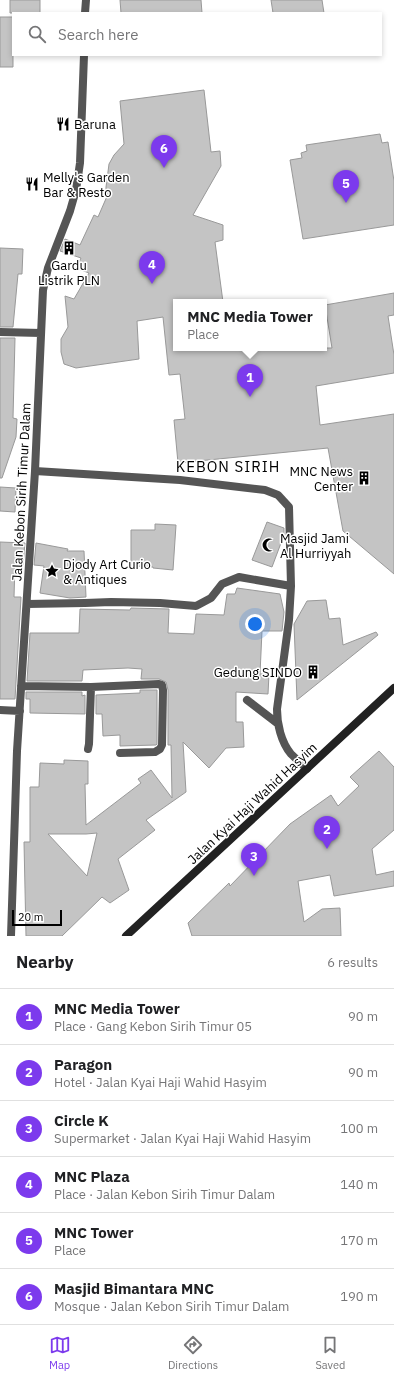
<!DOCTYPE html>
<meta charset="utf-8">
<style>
:root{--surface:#fff;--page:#f6f6f6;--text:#202124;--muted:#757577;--line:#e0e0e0;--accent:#7c3aed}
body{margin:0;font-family:"IBM Plex Sans",sans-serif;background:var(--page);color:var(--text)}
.scale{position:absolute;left:12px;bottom:10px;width:50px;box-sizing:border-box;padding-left:4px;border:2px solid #000;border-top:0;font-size:11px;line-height:14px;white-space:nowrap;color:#000;-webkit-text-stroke:3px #fff;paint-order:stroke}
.you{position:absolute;left:255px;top:624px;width:14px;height:14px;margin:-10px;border:3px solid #fff;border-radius:50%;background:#1a73e8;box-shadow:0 0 0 6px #1a73e833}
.badge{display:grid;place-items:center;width:26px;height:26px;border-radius:50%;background:var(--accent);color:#fff;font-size:13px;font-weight:700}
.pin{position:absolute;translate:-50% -33px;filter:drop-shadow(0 1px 2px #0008)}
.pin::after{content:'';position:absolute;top:21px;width:14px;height:12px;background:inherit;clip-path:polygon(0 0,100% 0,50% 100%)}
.popup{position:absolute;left:173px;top:299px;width:154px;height:52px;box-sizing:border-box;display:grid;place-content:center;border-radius:0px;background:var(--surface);filter:drop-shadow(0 1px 3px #0005);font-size:13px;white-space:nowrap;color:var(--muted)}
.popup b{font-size:15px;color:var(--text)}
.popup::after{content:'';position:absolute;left:50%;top:100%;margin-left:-8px;border:8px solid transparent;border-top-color:var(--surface)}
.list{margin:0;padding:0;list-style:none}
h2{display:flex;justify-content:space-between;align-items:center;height:52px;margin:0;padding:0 16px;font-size:17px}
h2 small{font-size:13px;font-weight:400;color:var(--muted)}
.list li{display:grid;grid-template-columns:26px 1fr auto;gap:12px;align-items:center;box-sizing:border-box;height:56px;padding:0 16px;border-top:1px solid var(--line)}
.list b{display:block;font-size:15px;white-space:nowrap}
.list p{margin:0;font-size:13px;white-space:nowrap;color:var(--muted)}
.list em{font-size:13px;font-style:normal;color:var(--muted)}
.icon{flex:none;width:22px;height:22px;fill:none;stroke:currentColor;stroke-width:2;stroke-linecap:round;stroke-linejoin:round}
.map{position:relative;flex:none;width:394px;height:936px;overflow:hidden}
.search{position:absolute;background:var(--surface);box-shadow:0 2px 6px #0003;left:12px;right:12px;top:12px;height:44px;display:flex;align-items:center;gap:10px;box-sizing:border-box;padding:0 14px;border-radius:0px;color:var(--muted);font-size:15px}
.sheet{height:388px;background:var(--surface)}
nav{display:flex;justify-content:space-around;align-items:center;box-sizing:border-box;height:56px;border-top:1px solid var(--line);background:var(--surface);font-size:11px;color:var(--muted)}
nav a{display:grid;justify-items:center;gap:2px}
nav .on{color:var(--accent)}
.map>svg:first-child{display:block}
.building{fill:#c4c4c4;stroke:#999;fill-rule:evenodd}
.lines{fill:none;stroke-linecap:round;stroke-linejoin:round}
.street{stroke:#555;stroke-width:8}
.secondary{stroke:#222;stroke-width:8}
.labels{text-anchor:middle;stroke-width:3;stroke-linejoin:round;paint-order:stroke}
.poi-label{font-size:13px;fill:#000;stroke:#fff;text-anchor:start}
.street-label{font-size:13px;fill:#000;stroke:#fff}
.quarter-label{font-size:15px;letter-spacing:1px;fill:#000;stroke:#fff}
</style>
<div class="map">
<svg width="394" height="936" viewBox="0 0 394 936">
<rect width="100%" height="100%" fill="#fff"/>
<path class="building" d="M10,0H40V13H10Z
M120,0H201L202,13H121Z
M271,0H322L324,13H273Z
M0,17H13V67H0Z
M204,90L211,152L220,151L221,166L193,215L223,225V240L215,242L223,302H176V348H332L325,305L394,293V315L388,316L394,355V373L316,386L320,425L394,414V574L343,531L328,448L178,463L174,420L185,419L180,374L169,375L163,317L137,321L139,359L76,368L64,364L61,352V339L68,327L65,296L74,299L89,273L76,268L81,258L60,251L65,239L80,245L94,215L98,217L108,194L106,191V187L109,164L114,155L124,144L120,101Z
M380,134L382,143L388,142L394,181V225L303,239L290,160L302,158L301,153L307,151L306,145Z
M0,248L23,249L22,274H18L13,327H0Z
M0,338H15L13,418L17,419L16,437L2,478H0Z
M0,487L16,488L15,512L0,511Z
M267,522L284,528V535L272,567L252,560Z
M155,524L176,525L173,570L153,568V567L131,566V530H155Z
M0,542L25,543L23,565L15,564L14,597H21V598L15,699H0Z
M36,543L68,549L67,551H84L86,597L70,598L40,593L44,566L34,565Z
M237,588L280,594L284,612L282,631H262L260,674H269L268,694L236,692V722H243L244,747L226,748L209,768L183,742L186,792L146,820L155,830L118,859L129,890L110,903L102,897L62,936H26L24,842H30V787H39L40,763L64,764V760L88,761V784H85L86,825L141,783L138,779L151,770L172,798L171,745H168V690L166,682L159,679H141L142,669L128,668L83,670L82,681H27L30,633H79L80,609L130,610L131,608L169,609L168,633L194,634L196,614L224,615L227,594H235ZM97,833L87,876L48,834H86Z
M326,600L329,619L340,618L343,645L376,632L378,635L297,700L294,624L307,601Z
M140,690H157V744L156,745L120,746V735L103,736L102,714H96V695L140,693Z
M26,692H82V696L85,695V714L30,713V699H26Z
M379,751L394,767V830L372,849L376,875L394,871V886L334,896L330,875L298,881L304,922L322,909L340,908L341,936H192L188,923L229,883L230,886L290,824L331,795L338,806L359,786L350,777Z"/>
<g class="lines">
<path class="street" d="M85,13L86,0
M0,332L41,333
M35,471L180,480L265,490L278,495L289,507L291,586L289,620L277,709C277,724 281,742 291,754C296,759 302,764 307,769
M27,604L85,603L111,602L160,603L196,606L211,598L222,584L239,577L291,586
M21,686L91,687L159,684L162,685L163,690L162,745L160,749L155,752L120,753
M247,700L277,723
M0,710L20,711
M88,749L89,744L91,687
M11,936L17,751L35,471L43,290L48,268L70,211L76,190L80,163L84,55"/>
<path class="secondary" d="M126,936L394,688"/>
</g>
<defs>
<g id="restaurant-bare" transform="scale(1.08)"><path d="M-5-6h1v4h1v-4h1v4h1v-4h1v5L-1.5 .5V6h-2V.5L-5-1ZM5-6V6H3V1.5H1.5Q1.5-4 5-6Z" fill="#000" stroke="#fff" stroke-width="2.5" paint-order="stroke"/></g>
<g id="building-bare" transform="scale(1.08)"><path d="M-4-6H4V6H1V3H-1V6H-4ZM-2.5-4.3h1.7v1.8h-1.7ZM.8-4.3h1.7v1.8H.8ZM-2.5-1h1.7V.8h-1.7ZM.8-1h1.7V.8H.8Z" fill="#000" stroke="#fff" stroke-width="2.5" paint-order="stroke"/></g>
<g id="mosque-bare" transform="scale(1.08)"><path d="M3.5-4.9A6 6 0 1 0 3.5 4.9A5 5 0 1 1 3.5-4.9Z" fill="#000" stroke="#fff" stroke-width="2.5" paint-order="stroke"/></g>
<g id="sight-bare" transform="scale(1.08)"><path d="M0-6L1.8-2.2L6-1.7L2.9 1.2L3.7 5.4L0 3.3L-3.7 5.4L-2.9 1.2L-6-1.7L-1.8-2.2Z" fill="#000" stroke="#fff" stroke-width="2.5" paint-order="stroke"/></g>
</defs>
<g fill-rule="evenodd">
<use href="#restaurant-bare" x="63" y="124"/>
<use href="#restaurant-bare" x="32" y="184"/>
<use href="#building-bare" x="69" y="248"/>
<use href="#building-bare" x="364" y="478"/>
<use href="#mosque-bare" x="269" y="545"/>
<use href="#sight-bare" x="52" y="571"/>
<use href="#building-bare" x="313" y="672"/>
</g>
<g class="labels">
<g class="poi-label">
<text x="74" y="129">Baruna</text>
<text x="43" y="182">Melly's Garden<tspan x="43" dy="15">Bar &amp; Resto</tspan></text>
<text x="69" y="270" text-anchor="middle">Gardu<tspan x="69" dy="15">Listrik PLN</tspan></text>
<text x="353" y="476" text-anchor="end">MNC News<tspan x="353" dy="15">Center</tspan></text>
<text x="280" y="543">Masjid Jami<tspan x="280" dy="15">Al Hurriyyah</tspan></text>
<text x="63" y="569">Djody Art Curio<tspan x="63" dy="15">&amp; Antiques</tspan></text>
<text x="302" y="677" text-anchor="end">Gedung SINDO</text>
</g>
<g class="street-label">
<text transform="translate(21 492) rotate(-87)" y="5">Jalan Kebon Sirih Timur Dalam</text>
<text transform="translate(252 803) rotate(-43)" y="5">Jalan Kyai Haji Wahid Hasyim</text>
</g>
<g class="quarter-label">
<text x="228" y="472">KEBON SIRIH</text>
</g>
</g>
</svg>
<div class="scale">20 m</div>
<div class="you"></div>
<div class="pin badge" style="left:250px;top:397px">1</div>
<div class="popup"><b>MNC Media Tower</b>Place</div>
<div class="pin badge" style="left:327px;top:849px">2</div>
<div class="pin badge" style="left:254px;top:876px">3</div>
<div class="pin badge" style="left:152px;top:284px">4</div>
<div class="pin badge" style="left:346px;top:203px">5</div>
<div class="pin badge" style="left:164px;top:168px">6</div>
<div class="search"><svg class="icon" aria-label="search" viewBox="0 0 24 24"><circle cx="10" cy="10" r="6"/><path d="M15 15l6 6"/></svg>Search here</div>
</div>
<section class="sheet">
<h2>Nearby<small>6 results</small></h2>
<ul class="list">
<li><span class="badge">1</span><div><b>MNC Media Tower</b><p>Place · Gang Kebon Sirih Timur 05</p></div><em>90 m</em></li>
<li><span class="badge">2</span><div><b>Paragon</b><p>Hotel · Jalan Kyai Haji Wahid Hasyim</p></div><em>90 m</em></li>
<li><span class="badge">3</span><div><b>Circle K</b><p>Supermarket · Jalan Kyai Haji Wahid Hasyim</p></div><em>100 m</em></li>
<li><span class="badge">4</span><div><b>MNC Plaza</b><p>Place · Jalan Kebon Sirih Timur Dalam</p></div><em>140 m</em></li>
<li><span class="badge">5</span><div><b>MNC Tower</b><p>Place</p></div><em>170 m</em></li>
<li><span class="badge">6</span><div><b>Masjid Bimantara MNC</b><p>Mosque · Jalan Kebon Sirih Timur Dalam</p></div><em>190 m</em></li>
</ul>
</section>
<nav>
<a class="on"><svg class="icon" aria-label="map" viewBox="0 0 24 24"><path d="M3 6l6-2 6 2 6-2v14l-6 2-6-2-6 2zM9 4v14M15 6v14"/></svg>Map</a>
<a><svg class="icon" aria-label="directions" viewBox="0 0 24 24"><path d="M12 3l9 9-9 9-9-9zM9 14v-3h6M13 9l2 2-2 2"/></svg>Directions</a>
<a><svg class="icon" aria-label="saved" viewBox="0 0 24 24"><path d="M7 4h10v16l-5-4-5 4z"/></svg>Saved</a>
</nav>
